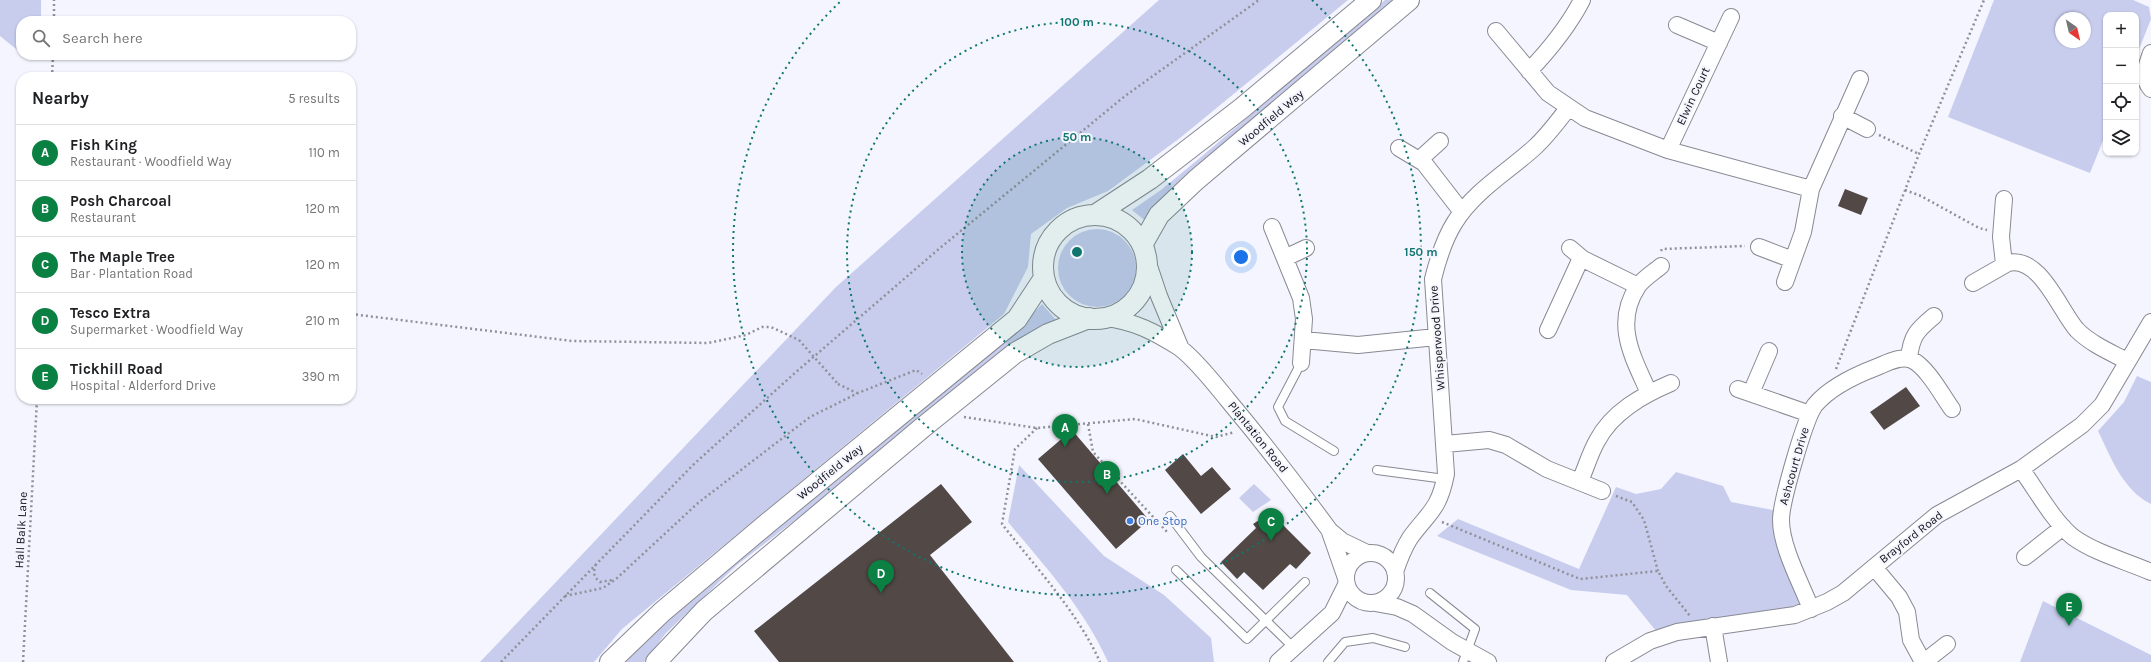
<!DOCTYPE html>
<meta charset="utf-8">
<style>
:root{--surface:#fff;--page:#f6f6f6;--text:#202124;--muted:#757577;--line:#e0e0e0;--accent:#0b8043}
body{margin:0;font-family:Karla,sans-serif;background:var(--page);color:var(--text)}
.controls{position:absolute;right:12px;top:12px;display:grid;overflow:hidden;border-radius:8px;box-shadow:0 1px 3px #0004}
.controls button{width:36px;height:36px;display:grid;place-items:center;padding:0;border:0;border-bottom:1px solid var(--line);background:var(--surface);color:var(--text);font:20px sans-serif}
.compass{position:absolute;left:2055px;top:12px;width:36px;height:36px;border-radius:50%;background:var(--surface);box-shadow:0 1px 3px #0004;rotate:146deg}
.you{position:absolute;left:1241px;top:257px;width:14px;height:14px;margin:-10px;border:3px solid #fff;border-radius:50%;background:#1a73e8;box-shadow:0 0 0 6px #1a73e833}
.badge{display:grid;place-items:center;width:26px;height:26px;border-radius:50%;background:var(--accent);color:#fff;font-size:13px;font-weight:700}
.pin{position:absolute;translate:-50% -33px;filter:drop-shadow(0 1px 2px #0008)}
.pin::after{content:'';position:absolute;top:21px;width:14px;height:12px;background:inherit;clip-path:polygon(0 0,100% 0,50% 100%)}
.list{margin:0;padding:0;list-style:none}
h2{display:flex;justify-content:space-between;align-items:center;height:52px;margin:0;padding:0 16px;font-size:17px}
h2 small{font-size:13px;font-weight:400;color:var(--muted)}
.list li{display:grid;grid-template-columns:26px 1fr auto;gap:12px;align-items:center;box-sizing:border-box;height:56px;padding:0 16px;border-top:1px solid var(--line)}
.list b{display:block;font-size:15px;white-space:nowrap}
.list p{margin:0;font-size:13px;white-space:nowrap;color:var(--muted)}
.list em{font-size:13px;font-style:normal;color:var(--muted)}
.icon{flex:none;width:22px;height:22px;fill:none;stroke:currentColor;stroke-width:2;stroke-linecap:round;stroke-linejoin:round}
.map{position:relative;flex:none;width:2151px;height:662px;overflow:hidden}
.search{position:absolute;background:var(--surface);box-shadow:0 1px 3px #0004;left:16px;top:16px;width:340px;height:44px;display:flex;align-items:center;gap:10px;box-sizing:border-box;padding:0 14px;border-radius:16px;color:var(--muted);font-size:15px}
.panel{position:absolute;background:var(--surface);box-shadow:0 1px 3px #0004;left:16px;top:72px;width:340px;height:332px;border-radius:16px}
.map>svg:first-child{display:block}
</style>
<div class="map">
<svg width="2151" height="662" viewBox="0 0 2151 662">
<rect width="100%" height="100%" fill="#f4f5fe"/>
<!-- green -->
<path fill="#c8cdee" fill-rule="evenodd" d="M0,0h41v21h-20v32l-21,-17z
M1159,0h189l-168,138 -72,53 -41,17 -36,26 -3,33 -24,47 -382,315 -28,33h-114l356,-375z
M1385,0h8l-157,134 -89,88 -15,-12 29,-20 40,-33z
M1994,0h139l16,7 2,12 -15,38v-42h-30v118l-16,40 -142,-56zM2061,18h24v24h-24z
M1058 268a39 39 0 1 1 78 0a39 39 0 1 1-78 0Z
M1042,304l15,17 -20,8 -20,12 -200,162 -80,62 -71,68 -22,29h-20l110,-102 279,-225z
M2137,376l14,6v122c-28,-14 -40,-46 -53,-73l26,-29z
M1019,465l85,91 60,39 47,43 3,24h-106c-25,-55 -62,-94 -100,-140z
M1676,472l47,14 8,16 47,9 28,94 -150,26 -29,-36 -56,-5 -134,-54 21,-17 121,50 37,-82 20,7 25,-5z
M1254,484l17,16 -18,12 -14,-14z
M2043,601l108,54v7h-131z"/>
<!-- building -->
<path fill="#524946" d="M1845,189l23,9 -7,17 -23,-9z
M1906,387l14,19 -36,24 -14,-18z
M1072,430l77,90 -33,29 -78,-90z
M1183,454l18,22 11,-9 19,22 -30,25 -36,-44z
M941,484l31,38 -42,33 84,107h-235l-25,-31z
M1273,511l11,15 27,27 -15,16 -6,-5 -27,26 -19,-18 -7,7 -16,-17 35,-34 -3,-4z"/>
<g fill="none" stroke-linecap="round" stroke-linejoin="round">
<!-- service casing -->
<g stroke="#888992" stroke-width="10">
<path id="service" d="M1301,363l-23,44 7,14 49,30
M1377,470l68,9
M1170,516l31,41 93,91
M1176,570l71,69 58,-57
M1430,593l45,36 -12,33
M1328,662l17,-20 28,-4 32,9"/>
</g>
<!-- minor casing -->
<g stroke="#888992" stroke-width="18">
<path id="minor" d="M1677,25l42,18
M1496,31l52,62 37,25 83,32 143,39
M2151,53c-4,12 -10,25 0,36
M1529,71c21,-22 39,-44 53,-71
M1842,116l25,13
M1399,148l25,15 38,49
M1668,150l63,-133
M1419,160l21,-19
M1272,227l29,71 3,21 -3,44
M1759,247l34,13
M1570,248l13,11 55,27
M1285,258l21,-10
M1148,263l11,33 22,53
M2004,264l-3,-27 3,-38
M1785,282l18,-50 8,-43 49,-110
M1973,283l35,-20c32,-8 52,48 69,67 14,14 33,22 50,31
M1105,318c29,3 50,14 75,30 16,12 34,35 47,51 36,43 70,87 103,132l12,10 25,12
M1548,330l33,-72
M1303,340l55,5 78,-8
M1909,359c2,-23 8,-29 25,-43
M1738,389l72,25
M1649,393c-16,-36 -36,-69 -11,-107 6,-8 16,-14 23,-20
M1751,393l18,-42
M1445,444l44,-4 17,5 41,24 55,22
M2021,469c15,20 32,52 52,68 22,16 53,24 78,35
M1580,481c6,-13 10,-28 17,-40 15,-29 46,-46 74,-58
M1330,532l16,46
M1346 578a25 25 0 1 1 50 0a25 25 0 1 1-50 0Z
M2025,557l38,-30
M1874,567l25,30 8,15 4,28 12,22
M1395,572c4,-12 8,-23 15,-34 19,-26 29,-28 36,-64l-13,-195c5,-20 11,-40 22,-57 19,-31 54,-51 80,-75 13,-12 23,-26 34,-40
M1375,603l22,4 16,7 39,28 36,20
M1811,609c-10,-26 -30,-62 -30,-89 0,-18 24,-102 34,-115 15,-18 41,-30 62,-38 10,-4 24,-12 35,-7 15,7 30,35 40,49
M1713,626l6,36
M1278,662l54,-49 14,-28
M1614,662l36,-21 27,-9 118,-17 32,-13 16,-9 94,-78 84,-46 61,-44 20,-20 49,-83
M1924,662l23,-18"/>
</g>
<!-- tertiary casing -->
<g stroke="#888992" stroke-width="22">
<path id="tertiary" d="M1095,215l55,-36 92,-71 129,-108
M1043 267a52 52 0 1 1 104 0a52 52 0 1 1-104 0Z
M1142,245l17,-30 37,-35 213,-180
M610,662l52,-50 107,-90 248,-203 27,-41
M656,662l48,-51 218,-183 93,-75 33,-19 41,-16"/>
</g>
<!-- path -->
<path stroke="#909197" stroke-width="2.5" stroke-dasharray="2 3" stroke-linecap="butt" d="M54,21v-21
M52,77l1,-22
M1879,135l40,19
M1905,190l16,6 58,32 8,2
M1661,251l1,-2 83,-3
M351,314l221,27 136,2 38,-8 16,-8h9l28,13
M1836,369l83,-215 65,-154
M838,384l19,9
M964,417l73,11 98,-9 81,18 19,-5
M1088,424l5,28 75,81
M1037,428l-22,21 -13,75c34,44 75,87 98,138
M1616,496l16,6 12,18 14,51
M1442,522l138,57 78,-8 8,15 24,30
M596,564c-3,9 -3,12 4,18l12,-2
M565,596l38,-8 13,-9 82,-76 112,-86 48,-24 58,-23 6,4
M23,662l14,-263
M501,662l193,-198 102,-92 144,-124 185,-152 134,-96"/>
<!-- service -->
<use href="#service" stroke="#fff" stroke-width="8"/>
<!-- minor -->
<use href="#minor" stroke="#fff" stroke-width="16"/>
<!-- tertiary -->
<use href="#tertiary" stroke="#fff" stroke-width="20"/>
<!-- path-bridge -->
<path stroke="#909197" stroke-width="2.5" stroke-dasharray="2 3" stroke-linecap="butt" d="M799,340l39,44"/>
</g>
<!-- distance rings -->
<circle cx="1077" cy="252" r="115" fill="#0f766e" fill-opacity=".12"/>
<g fill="none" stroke="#0f766e" stroke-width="2" stroke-dasharray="2 4">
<circle cx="1077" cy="252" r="115"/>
<circle cx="1077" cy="252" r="230"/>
<path d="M1312 0A344 344 0 1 1 842 0"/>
</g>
<!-- markers -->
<circle fill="#3f7fe0" stroke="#f4f5fe" stroke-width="1.5" cx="1130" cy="521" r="4"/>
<g text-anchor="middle" stroke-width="4" stroke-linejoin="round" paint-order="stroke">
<!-- street labels -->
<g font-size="12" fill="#101114" stroke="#f4f5fe">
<text transform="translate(1693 96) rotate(-65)" y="4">Elwin Court</text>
<text transform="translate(1271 118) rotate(-40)" y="4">Woodfield Way</text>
<text transform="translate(1437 338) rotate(-94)" y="4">Whisperwood Drive</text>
<text transform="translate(1258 437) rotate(51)" y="4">Plantation Road</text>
<text transform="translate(1794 466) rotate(-74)" y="4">Ashcourt Drive</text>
<text transform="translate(830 472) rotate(-39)" y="4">Woodfield Way</text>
<text transform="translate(21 530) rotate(-87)" y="4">Hall Balk Lane</text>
<text transform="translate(1911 537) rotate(-38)" y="4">Brayford Road</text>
</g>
<!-- shop labels -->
<g font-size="12" fill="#366cbe" stroke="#f4f5fe" text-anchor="start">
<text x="1138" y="525">One Stop</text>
</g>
</g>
<circle cx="1077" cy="252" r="6" fill="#0f766e" stroke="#f4f5fe" stroke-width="2"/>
<g font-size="12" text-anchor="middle" font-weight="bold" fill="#0f766e" stroke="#f4f5fe" stroke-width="4" stroke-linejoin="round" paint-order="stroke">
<text x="1077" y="26">100 m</text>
<text x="1077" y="141">50 m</text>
<text x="1421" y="256">150 m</text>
</g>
</svg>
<div class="controls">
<button>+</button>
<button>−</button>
<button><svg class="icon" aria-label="locate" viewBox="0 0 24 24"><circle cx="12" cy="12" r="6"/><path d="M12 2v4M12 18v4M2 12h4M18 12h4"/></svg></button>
<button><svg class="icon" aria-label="layers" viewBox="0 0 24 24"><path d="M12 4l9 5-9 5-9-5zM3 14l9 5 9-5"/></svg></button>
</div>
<svg class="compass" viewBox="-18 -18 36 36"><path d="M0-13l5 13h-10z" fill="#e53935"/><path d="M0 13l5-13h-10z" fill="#757577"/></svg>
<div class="you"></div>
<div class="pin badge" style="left:1065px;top:447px">A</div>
<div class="pin badge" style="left:1107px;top:494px">B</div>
<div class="pin badge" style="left:1271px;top:541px">C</div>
<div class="pin badge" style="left:881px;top:593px">D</div>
<div class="pin badge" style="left:2069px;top:626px">E</div>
<div class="search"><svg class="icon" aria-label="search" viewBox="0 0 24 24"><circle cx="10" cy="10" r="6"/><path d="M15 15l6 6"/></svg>Search here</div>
<section class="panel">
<h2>Nearby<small>5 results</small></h2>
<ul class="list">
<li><span class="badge">A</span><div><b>Fish King</b><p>Restaurant · Woodfield Way</p></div><em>110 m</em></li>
<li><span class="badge">B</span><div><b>Posh Charcoal</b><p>Restaurant</p></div><em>120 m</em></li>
<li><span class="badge">C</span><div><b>The Maple Tree</b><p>Bar · Plantation Road</p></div><em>120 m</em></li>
<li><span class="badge">D</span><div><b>Tesco Extra</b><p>Supermarket · Woodfield Way</p></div><em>210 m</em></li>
<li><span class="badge">E</span><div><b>Tickhill Road</b><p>Hospital · Alderford Drive</p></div><em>390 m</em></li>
</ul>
</section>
</div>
